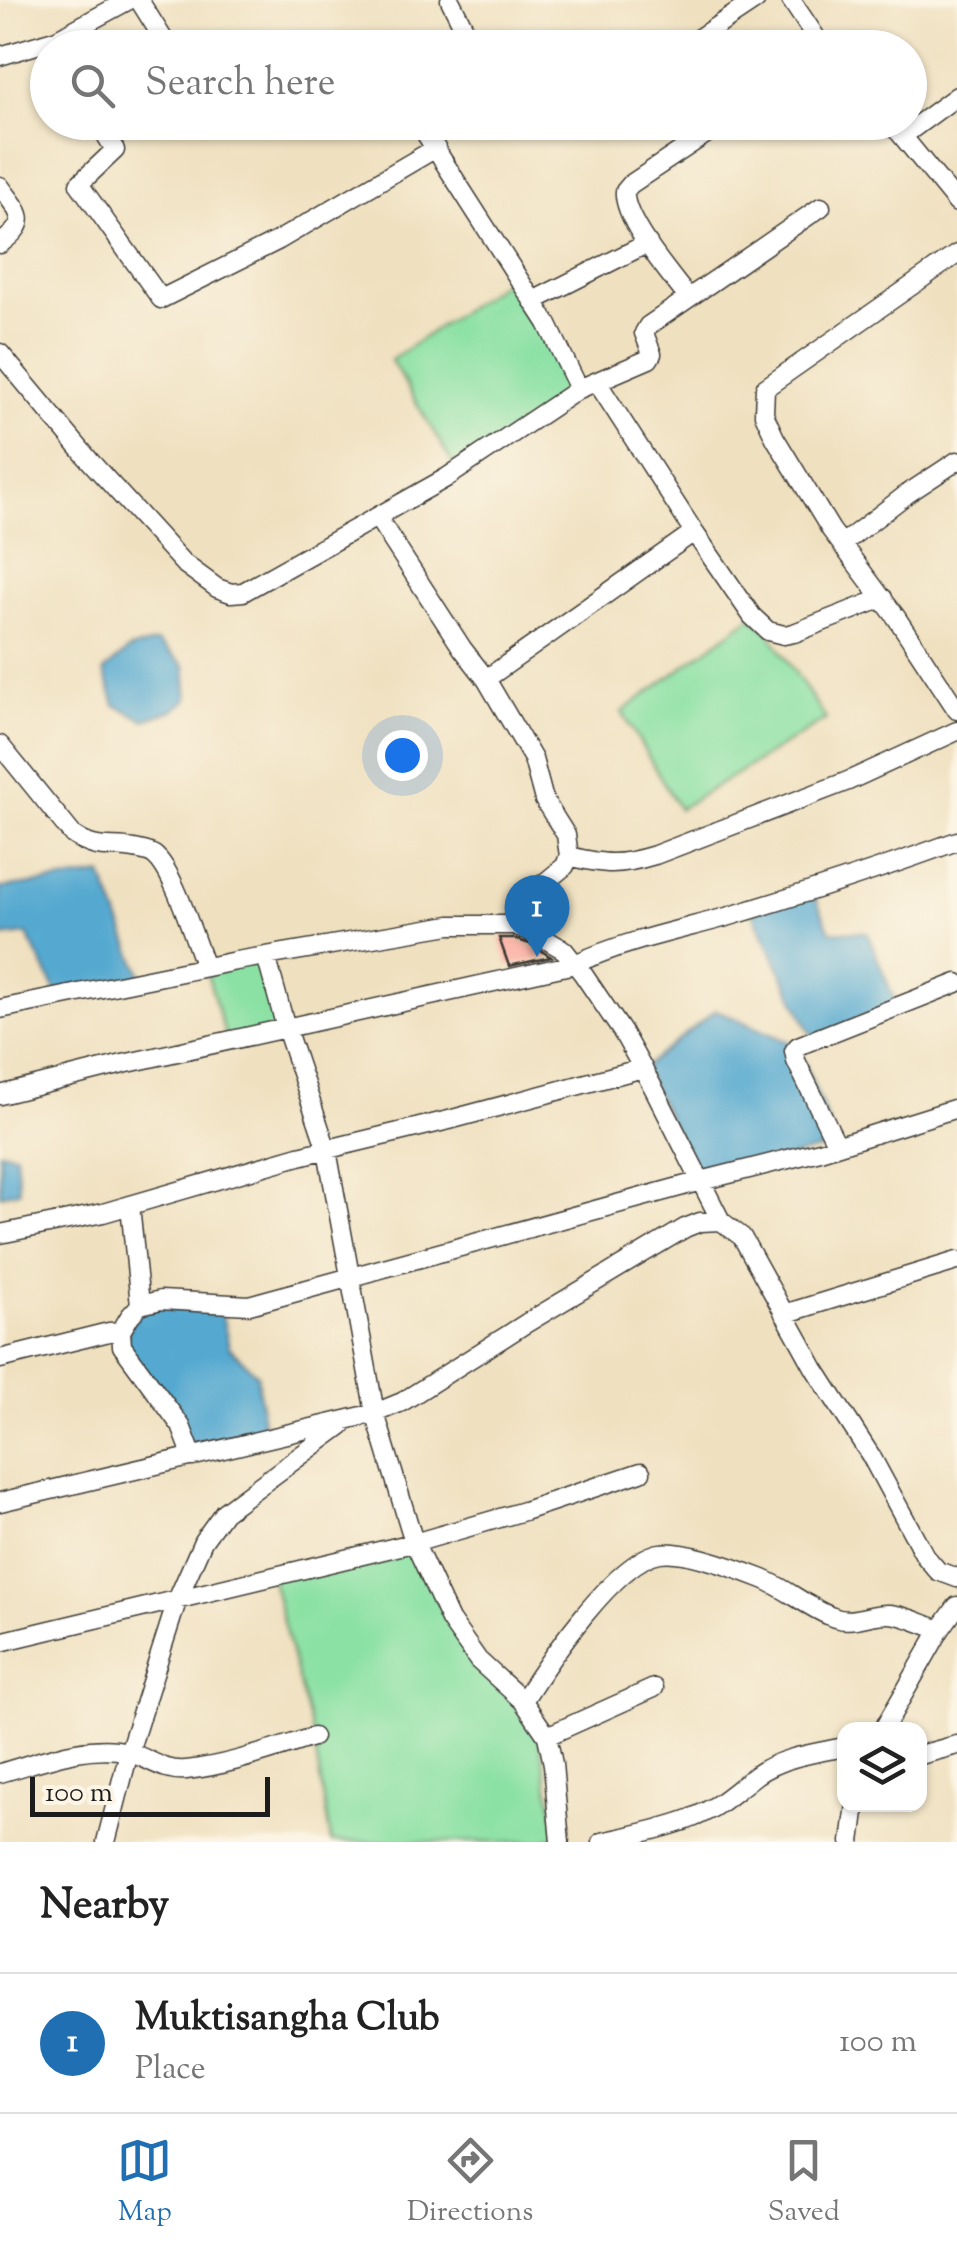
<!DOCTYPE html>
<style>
:root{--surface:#fff;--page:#f6f6f6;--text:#222;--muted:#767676;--line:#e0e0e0;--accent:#1f6fb2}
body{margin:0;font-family:"Sorts Mill Goudy",serif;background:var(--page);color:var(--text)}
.controls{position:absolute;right:30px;bottom:30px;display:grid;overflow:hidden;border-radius:20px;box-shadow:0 2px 8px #0004}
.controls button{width:90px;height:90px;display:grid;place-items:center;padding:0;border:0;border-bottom:2px solid var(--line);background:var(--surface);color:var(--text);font:50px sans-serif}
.scale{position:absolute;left:30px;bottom:25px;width:240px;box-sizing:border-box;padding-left:10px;border:5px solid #1c1c1c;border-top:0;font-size:28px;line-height:35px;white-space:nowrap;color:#1c1c1c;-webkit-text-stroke:8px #fcf5e5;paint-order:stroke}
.you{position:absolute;left:402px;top:755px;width:35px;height:35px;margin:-25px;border:8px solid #fff;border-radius:50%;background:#1a73e8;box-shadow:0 0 0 15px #1a73e833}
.badge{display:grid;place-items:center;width:65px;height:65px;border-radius:50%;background:var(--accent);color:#fff;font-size:32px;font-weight:700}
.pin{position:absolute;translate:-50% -82px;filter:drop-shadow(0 2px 5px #0008)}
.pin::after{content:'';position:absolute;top:52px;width:35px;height:30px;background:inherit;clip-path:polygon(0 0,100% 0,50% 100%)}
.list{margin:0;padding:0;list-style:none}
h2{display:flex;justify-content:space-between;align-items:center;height:130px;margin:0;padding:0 40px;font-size:42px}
h2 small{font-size:32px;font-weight:400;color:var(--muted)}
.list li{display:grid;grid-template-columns:65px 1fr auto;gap:30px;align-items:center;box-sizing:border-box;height:140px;padding:0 40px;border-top:2px solid var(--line)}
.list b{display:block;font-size:38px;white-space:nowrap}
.list p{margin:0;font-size:32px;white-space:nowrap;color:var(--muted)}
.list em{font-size:32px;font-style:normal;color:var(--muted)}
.icon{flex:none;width:55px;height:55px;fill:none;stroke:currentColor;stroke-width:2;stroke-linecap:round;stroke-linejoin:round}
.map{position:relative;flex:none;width:957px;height:1842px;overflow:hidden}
.search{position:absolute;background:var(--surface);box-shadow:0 2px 8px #0004;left:30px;right:30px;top:30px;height:110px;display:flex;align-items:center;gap:25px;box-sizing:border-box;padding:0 35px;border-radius:55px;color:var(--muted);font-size:38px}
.sheet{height:270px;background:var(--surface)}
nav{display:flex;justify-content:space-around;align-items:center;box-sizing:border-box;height:140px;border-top:2px solid var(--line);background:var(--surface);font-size:28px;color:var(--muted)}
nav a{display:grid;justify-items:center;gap:5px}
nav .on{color:var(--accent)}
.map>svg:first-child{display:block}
</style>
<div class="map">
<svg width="957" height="1842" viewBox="0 0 957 1842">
<rect width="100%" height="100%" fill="#fcf5e5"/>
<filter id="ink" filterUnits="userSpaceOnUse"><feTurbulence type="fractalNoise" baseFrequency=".01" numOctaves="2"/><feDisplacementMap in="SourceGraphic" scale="20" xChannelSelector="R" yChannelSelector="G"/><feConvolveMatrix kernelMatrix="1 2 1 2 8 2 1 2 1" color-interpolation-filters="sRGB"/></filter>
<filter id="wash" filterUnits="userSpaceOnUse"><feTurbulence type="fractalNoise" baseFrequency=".0048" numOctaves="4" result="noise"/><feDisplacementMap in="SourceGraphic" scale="40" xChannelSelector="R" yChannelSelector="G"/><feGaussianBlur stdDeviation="2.25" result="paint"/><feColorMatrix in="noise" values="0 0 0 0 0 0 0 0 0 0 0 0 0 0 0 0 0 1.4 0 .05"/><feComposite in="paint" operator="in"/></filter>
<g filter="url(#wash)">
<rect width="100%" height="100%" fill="#efe0bf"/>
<!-- green -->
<path fill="#8be1a4" stroke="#547e60" stroke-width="2.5" d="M515,274l64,115 -122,82 -66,-111z
M752,616l16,15 58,88 -147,90 -57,-97z
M266,956l20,72 -59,13 -22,-74z
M414,1542l36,78 85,97 23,119 -17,6h-210l-18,-105 -42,-161z"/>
<!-- water -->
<path fill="#54a9d0" stroke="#386276" stroke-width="2.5" d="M157,642l28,24 3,33 -14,11 -29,10 -30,-15 -11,-34 26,-22z
M102,875l41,105 -84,17 -32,-63 -27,3v-49z
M812,890l18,41 37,1 30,74 -84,32 -62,-129z
M716,1010l82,36 39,99 -136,36 -58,-113z
M0,1151l16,3 3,37 -19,4z
M219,1302l10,45 28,27 8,66 -72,17 -71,-111 18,-41z"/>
<g id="blocks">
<!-- building -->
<path fill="#fbaa9f" d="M499,938h13l18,6 21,13 -42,9z"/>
</g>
</g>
<g filter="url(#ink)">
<use href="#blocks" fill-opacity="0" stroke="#3c3934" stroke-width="2.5"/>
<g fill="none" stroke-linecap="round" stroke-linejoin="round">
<!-- minor casing -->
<g stroke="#3c3934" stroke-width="21">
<path id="minor" d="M139,0l30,48
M450,0l24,48
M791,0l32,48
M684,48l72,-48
M0,56l57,-17 72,-39
M98,122l17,28 -36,34 82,115 118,-59 157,-92
M422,122v6l125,195 32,66
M886,122l13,10h9l49,-36
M899,132l58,71
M0,186c20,28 32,34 0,58
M957,254l-192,134 -1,26 11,24 56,92 65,87 61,93
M688,298c-17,-23 -66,-79 -63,-107l6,-7 93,-62
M533,301l115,-58
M0,353l90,108 93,102 34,25 14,5 12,-1 203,-114 133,-89 70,-30 3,-5 -8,-21 4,-7 173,-119
M597,382l97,150 58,84 16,15 16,4 10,-2 89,-35
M377,517l85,131 24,31 47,80 11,41 22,35 3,21 -4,10 -34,28 -23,31
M842,544l65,-50 50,-33
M486,679l208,-147
M0,745l73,90c27,19 38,8 66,15 5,1 11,2 15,5 20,15 41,87 51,112
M569,856c36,9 50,10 86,-1l193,-74 109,-50
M266,956l20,72 41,122 48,263 39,129 36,78 28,40 45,41 24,35 6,28 7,78
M0,1009l236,-48 214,-36h64l21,8 29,17 19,24 40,59 31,56 67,132
M0,1095l123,-31 452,-100c49,-23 102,-33 155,-48 76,-23 152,-47 227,-75
M837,1145l-41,-84 -2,-10 4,-5 159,-63
M130,1205l10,100
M0,1234l103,-21 196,-57 150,-36 194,-52
M784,1314l173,-53
M0,1359l109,-27 12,-1
M193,1457l-12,-31 -59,-80 -1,-15 9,-15 10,-11 21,-5 88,5 452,-124 119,-30 137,-43
M0,1502l375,-89 27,-11 123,-78 160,-96 15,-6 21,-1 21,16 73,132 56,87 54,100 13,15 19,7
M0,1642l421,-101 103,-30 117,-39
M523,1701c23,-37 93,-141 137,-148 24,-4 80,17 103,26 24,10 43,27 67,37 21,10 38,-3 59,-2 17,1 35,11 51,16
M883,1730l57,-100 17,-24
M547,1736l107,-48
M920,1755l37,-10
M0,1773c40,-11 87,-31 128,-21 21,6 35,20 58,18 41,-4 88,-21 127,-33
M106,1842l23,-90 49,-154 25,-57 21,-29 118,-87
M602,1842c30,-7 62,-13 90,-24 26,-10 43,-27 64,-43 25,-18 60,-22 88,-28
M851,1842l5,-38"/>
</g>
<!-- minor -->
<use href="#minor" stroke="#fff" stroke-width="18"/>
</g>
</g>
</svg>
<div class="controls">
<button><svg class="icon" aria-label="layers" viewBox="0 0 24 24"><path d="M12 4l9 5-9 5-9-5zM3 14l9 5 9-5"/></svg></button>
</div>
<div class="scale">100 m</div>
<div class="you"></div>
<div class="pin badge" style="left:537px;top:957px">1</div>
<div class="search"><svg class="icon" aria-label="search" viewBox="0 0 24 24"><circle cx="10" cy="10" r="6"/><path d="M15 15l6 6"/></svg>Search here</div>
</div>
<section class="sheet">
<h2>Nearby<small></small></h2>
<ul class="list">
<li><span class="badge">1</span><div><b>Muktisangha Club</b><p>Place</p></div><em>100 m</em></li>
</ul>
</section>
<nav>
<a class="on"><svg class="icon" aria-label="map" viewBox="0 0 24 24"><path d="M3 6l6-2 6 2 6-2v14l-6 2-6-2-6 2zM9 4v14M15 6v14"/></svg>Map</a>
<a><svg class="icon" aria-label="directions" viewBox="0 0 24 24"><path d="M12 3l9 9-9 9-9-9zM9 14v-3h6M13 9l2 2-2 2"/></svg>Directions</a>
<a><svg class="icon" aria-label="saved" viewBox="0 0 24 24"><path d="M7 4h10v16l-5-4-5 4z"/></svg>Saved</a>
</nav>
